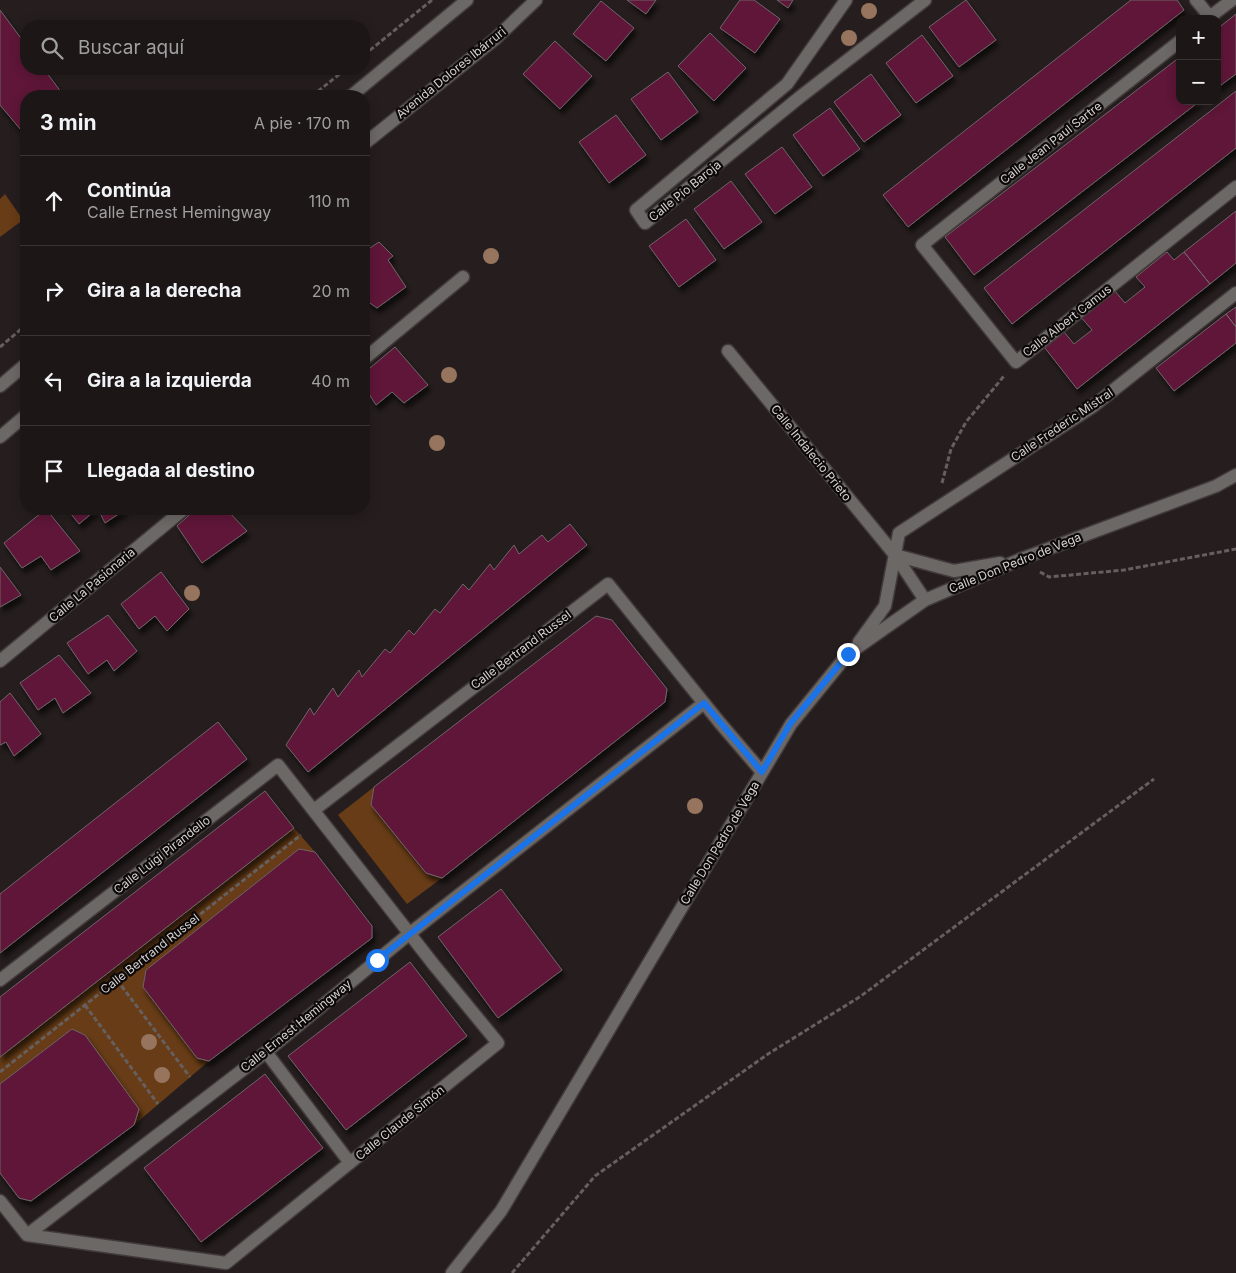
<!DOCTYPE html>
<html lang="es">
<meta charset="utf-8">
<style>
:root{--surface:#1c1616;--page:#292323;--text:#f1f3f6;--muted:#a09fa1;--line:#3a3535}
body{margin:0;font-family:Inter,sans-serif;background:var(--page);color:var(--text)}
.controls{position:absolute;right:15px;top:15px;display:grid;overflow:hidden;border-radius:10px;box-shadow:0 2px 12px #0003}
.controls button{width:45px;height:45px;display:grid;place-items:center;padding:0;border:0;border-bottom:1px solid var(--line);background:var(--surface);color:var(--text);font:25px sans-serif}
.stop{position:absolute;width:15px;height:15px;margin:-11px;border:4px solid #1a73e8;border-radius:50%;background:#fff}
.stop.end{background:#1a73e8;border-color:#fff;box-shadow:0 1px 5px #0008}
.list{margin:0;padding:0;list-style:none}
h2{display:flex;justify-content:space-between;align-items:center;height:65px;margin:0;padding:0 20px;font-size:21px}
h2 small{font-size:16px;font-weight:400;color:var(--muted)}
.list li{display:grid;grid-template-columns:32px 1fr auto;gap:15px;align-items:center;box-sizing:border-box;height:90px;padding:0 20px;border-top:1px solid var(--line)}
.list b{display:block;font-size:19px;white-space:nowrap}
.list p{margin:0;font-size:16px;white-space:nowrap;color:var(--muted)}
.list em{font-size:16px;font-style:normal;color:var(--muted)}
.icon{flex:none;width:28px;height:28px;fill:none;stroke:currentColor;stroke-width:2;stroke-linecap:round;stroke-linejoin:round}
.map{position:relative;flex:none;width:1236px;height:1273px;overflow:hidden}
.search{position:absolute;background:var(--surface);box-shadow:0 2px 12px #0003;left:20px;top:20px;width:350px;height:55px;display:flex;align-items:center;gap:12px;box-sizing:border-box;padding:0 18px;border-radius:20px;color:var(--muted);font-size:19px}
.panel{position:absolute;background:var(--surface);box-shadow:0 2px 12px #0003;left:20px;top:90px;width:350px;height:425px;border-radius:20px}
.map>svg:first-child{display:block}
</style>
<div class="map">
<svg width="1236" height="1273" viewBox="0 0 1236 1273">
<defs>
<filter id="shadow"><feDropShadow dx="3" dy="5.5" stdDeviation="2.5" flood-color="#0009"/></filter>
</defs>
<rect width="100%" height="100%" fill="#261e1e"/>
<!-- green -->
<path fill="#673c16" d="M5,194l18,26 -23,17v-38z
M374,787l-3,18 55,68 16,5 -35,26 -69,-89z
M294,828l21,24 -16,-3 -153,121 -3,17 54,71 12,3 -75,64 -49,-90 -13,-6 -72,55v-27z"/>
<!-- building -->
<path fill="#5e1339" stroke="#6f6669" filter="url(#shadow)" d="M627,0h29l-10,14z
M740,0h14l26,19 -25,34 -35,-25z
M777,0h16l-5,8z
M966,0l30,40 -37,27 -30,-40z
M1131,0h46l7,10 -276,217 -25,-32z
M601,1l33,27 -28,33 -33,-27z
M0,10l26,35v24h18l20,27h-38v40l-26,-31z
M1236,14v60l-19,14v-59z
M710,33l36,35 -32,33 -36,-35z
M922,35l31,41 -37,27 -30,-40z
M555,41l37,35 -32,33 -37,-35z
M1180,57v44h20l-226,174 -29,-38z
M668,72l30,40 -37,28 -30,-41z
M871,74l30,41 -37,27 -30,-40z
M1236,91v57l-224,176 -28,-36z
M830,108l30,41 -37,27 -30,-41z
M616,115l30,40 -37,28 -30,-41z
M782,147l30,40 -37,27 -30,-40z
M731,181l31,41 -38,27 -30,-40z
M1236,211v52l-26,21 -26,-32z
M686,219l30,41 -37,27 -30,-41z
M379,242l14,14 -5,4 18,27 -29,21 -13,-9v-47z
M1167,252l7,8 10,-8 26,32 -133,105 -32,-41 19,-16 10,12 18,-14 -11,-13 33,-27 11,13 20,-16 -9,-10z
M1236,307v20l-10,-13z
M1226,314l10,13v16l-62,48 -18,-23z
M395,347l33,38 -24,18 -12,-11 -16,13 -12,-19v-13z
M46,509l34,42 -29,19 -10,-14 -19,12 -18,-25z
M67,509h30l-18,15z
M98,509h28l-21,14z
M196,509h30l21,22 -45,32 -25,-37z
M570,524l17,21 -279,227 -22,-27 24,-37 4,7 19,-27 5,9 21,-27 3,7 23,-28 5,4 19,-23 5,5 21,-26 5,4 23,-29 6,6 21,-26 4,6 20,-25 5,9 23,-19 6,7z
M0,567l21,28 -21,12z
M161,572l28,37 -22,22 -12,-15 -16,13 -18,-25z
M108,615l29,36 -23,20 -7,-11 -19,14 -21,-31z
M596,616l16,4 55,69 -2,13 -223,176 -16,-5 -55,-68 3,-18z
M59,655l32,38 -28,20 -8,-15 -17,12 -18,-27z
M10,693l31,41 -27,22 -8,-14 -6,3v-43z
M218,722l29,37 -247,194v-59z
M265,791l29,37 -294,229v-60z
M299,849l16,3 57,74v12l-163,123 -12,-3 -54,-71 3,-17z
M501,889l61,81 -64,48 -60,-81z
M410,962l57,74 -121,94 -58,-74z
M72,1029l13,6 54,74 -5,16 -103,76 -12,-3 -19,-25v-89z
M265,1074l58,74 -122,94 -57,-74z"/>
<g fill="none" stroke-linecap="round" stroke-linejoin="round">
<!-- minor casing -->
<g stroke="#423b3b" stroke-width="15">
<path id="minor" d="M846,0l-59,84 -151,126 9,13 155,-126 125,-97
M1196,0l14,17
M1207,19l25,-19
M1180,41l-258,204 94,117 220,-175
M351,96l116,-96
M364,144l131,-105 41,-39
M728,351l167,204 30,45
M364,359l99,-82
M0,386l26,-22
M0,437l26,-22
M895,555l59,16 46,-8
M859,642l26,-36 14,-73 193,-126 144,-114
M0,661l184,-152
M314,810l294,-226 112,139 42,49
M0,980l278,-215 156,200 64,78 -272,220 -199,-28
M266,1052l84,111
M0,1201l27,34
M27,1235l239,-183 143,-118 295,-231
M452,1273l49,-62 290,-487 57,-70 77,-54 96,-41 195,-73 20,-11"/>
</g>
<!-- path -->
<path stroke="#665f5f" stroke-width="3" stroke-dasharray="5 2.5" stroke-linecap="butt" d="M364,55l68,-55
M312,96l34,-27
M0,347l26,-22
M942,483l9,-34 15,-27 38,-46
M1040,572l9,5 75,-7 112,-21
M117,980l73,97
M85,1005l73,99
M0,1072l301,-237
M512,1273l83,-97 173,-122 93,-58 293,-217"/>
<!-- minor -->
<use href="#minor" stroke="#6c6866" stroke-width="12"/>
</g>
<!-- trees -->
<g fill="#97745d">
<circle cx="869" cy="11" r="8"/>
<circle cx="849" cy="38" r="8"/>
<circle cx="491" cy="256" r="8"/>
<circle cx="449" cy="375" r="8"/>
<circle cx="437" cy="443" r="8"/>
<circle cx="192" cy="593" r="8"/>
<circle cx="695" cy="806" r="8"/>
<circle cx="149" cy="1042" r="8"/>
<circle cx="162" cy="1075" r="8"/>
</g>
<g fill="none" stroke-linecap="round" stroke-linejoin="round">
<!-- route -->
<path stroke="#1a73e8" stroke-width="6" d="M377,960l327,-257 58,69 28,-48 58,-70"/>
</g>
<g text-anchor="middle" stroke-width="4.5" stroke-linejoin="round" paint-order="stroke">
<!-- street labels -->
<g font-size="12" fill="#d7d2d2" stroke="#0d0909">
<text transform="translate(451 73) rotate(-39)" y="4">Avenida Dolores Ibárruri</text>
<text transform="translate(1051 143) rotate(-38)" y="4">Calle Jean Paul Sartre</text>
<text transform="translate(685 191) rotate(-39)" y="4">Calle Pío Baroja</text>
<text transform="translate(1067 321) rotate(-38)" y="4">Calle Albert Camus</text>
<text transform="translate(1062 425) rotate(-34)" y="4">Calle Frederic Mistral</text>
<text transform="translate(811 453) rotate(51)" y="4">Calle Indalecio Prieto</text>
<text transform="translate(1015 563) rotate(-22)" y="4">Calle Don Pedro de Vega</text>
<text transform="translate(92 585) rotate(-40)" y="4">Calle La Pasionaria</text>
<text transform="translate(521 650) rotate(-37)" y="4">Calle Bertrand Russel</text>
<text transform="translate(720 843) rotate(-59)" y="4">Calle Don Pedro de Vega</text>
<text transform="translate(162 855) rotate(-38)" y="4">Calle Luigi Pirandello</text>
<text transform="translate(150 954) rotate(-38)" y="4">Calle Bertrand Russel</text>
<text transform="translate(296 1026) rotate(-39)" y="4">Calle Ernest Hemingway</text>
<text transform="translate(400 1123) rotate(-39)" y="4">Calle Claude Simón</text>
</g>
</g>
</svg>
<div class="controls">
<button>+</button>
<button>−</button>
</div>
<div class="stop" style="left:377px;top:960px"></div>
<div class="stop end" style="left:848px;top:654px"></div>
<div class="search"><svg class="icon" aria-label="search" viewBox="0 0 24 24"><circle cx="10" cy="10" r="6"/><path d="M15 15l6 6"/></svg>Buscar aquí</div>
<section class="panel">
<h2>3 min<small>A pie · 170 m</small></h2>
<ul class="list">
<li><svg class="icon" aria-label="ahead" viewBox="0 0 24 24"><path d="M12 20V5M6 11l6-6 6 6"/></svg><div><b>Continúa</b><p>Calle Ernest Hemingway</p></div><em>110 m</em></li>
<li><svg class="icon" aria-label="right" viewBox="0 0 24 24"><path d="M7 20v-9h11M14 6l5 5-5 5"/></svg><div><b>Gira a la derecha</b></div><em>20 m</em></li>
<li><svg class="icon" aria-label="left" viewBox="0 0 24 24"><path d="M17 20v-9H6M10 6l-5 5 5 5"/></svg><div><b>Gira a la izquierda</b></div><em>40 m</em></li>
<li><svg class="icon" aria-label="arrive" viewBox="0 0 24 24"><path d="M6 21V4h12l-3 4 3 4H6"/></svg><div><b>Llegada al destino</b></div></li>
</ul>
</section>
</div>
